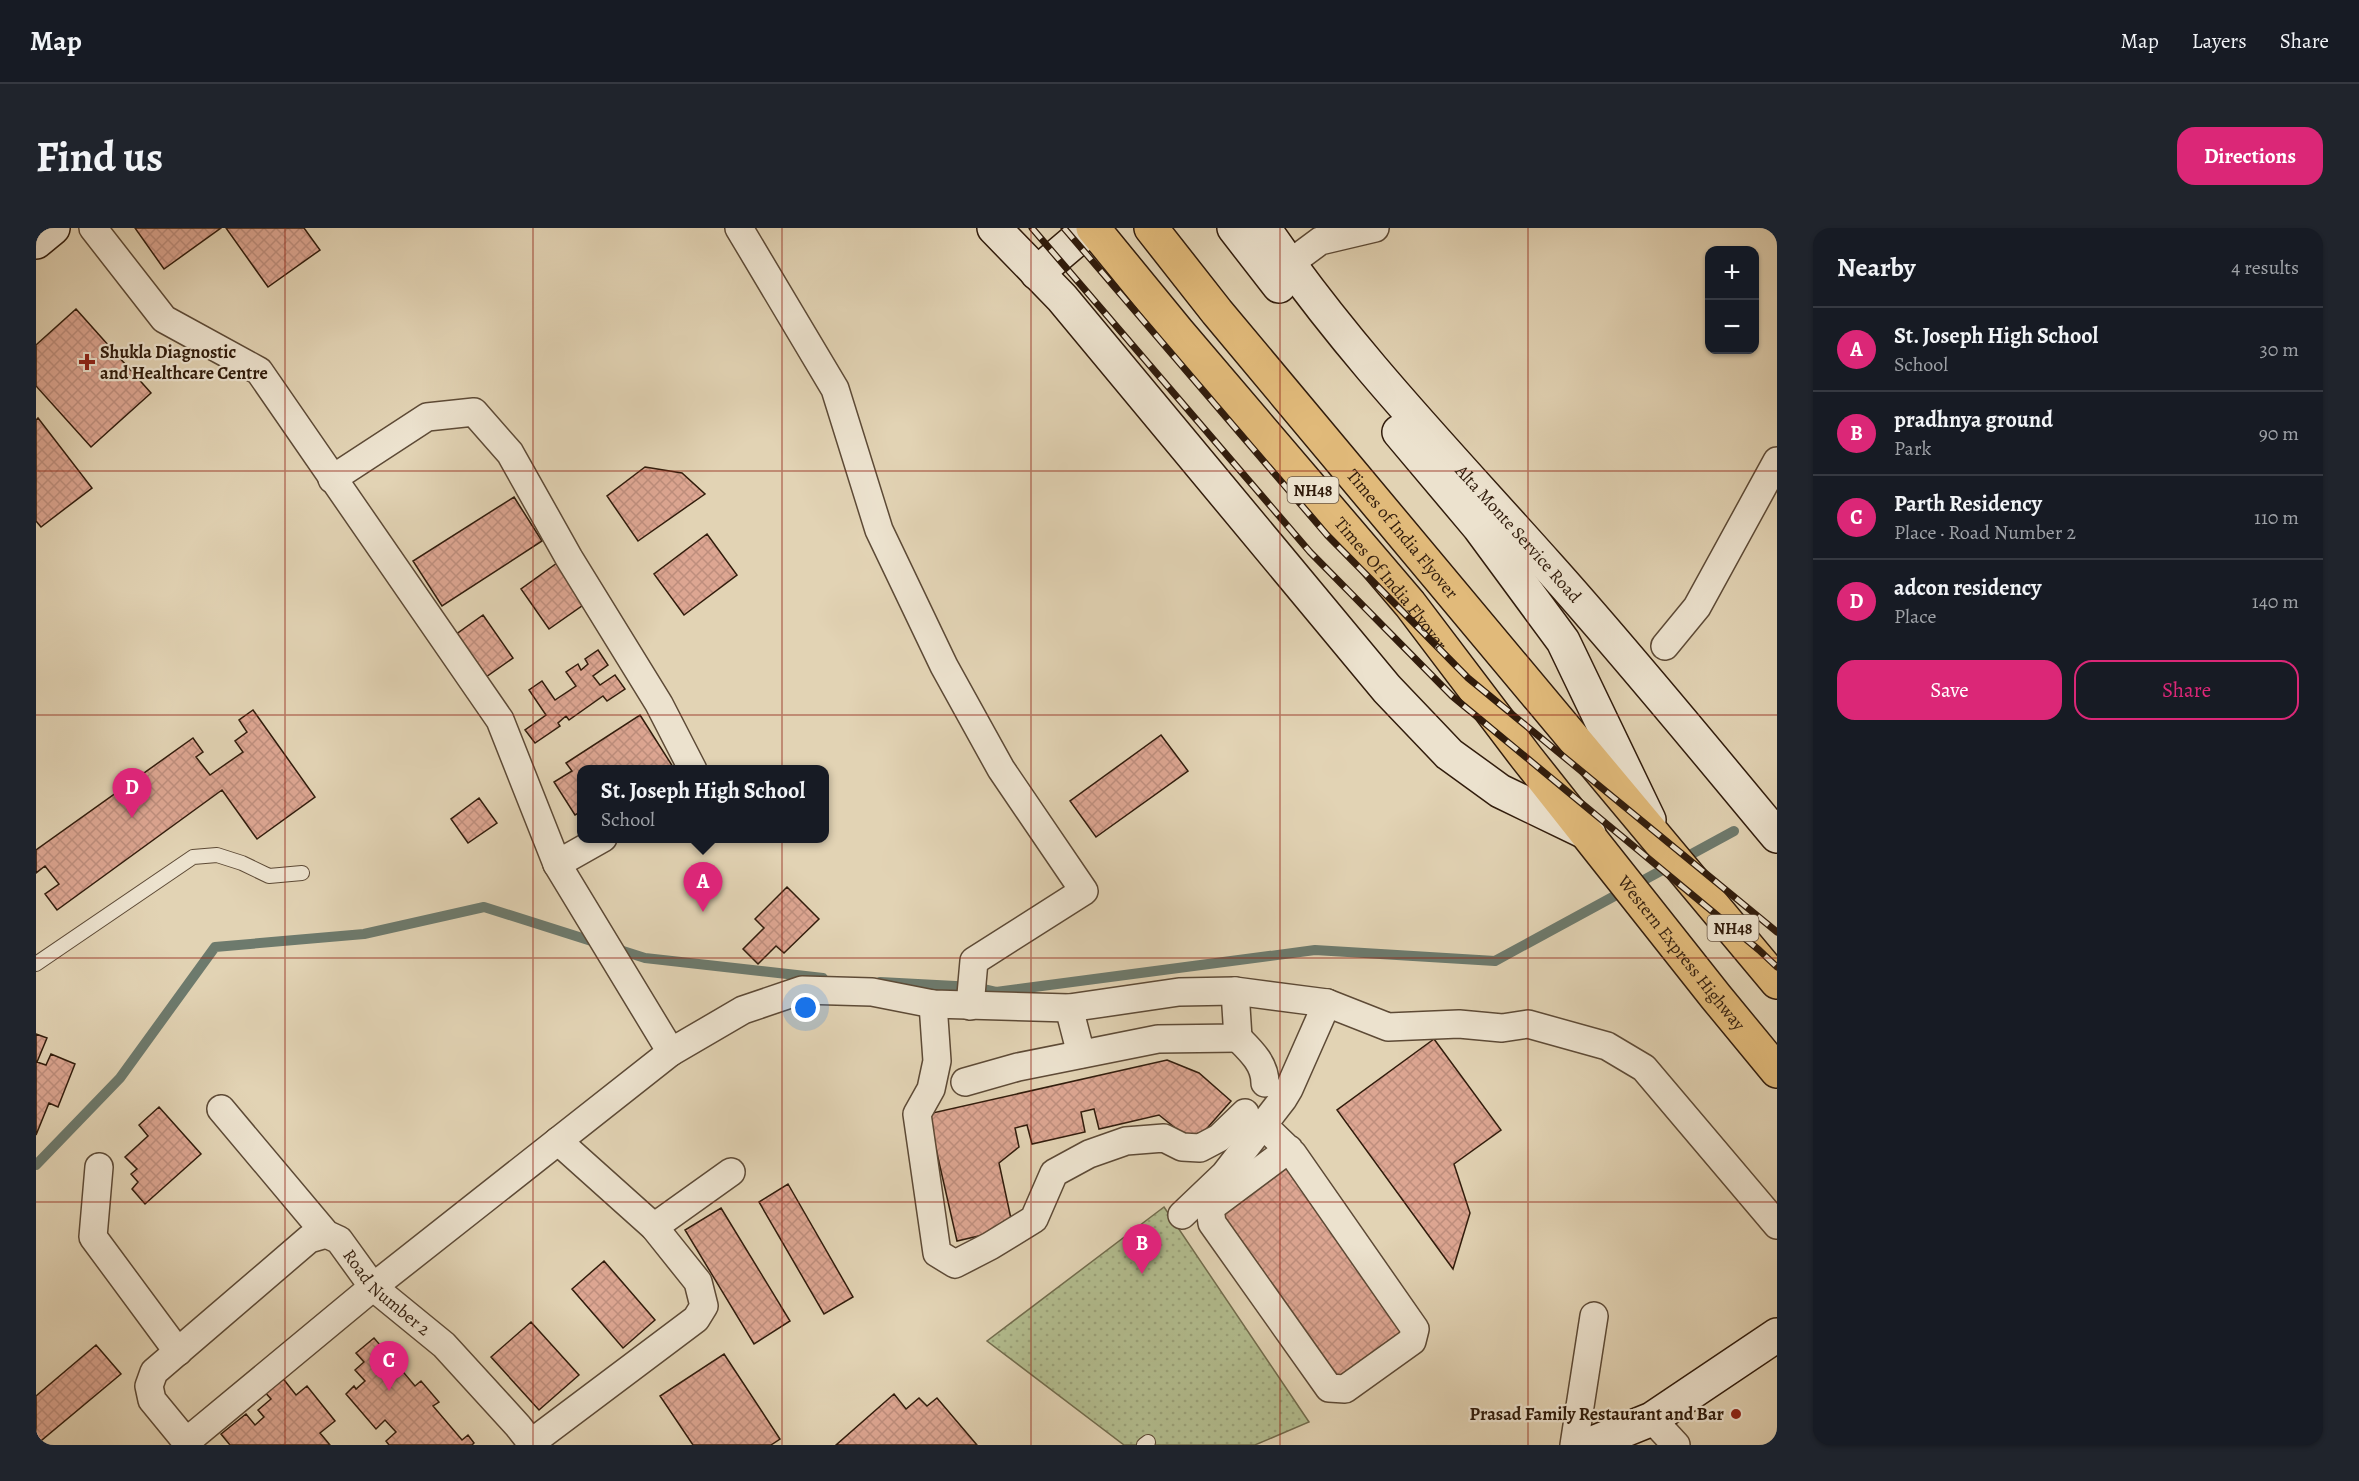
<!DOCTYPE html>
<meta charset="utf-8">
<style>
:root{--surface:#171b24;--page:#20242c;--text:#f1f3f6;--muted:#9ea1a6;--line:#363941;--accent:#db2777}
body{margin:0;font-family:Alegreya,serif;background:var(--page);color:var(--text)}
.controls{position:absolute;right:18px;top:18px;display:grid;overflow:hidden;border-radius:12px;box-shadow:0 2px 4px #0004}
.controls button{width:54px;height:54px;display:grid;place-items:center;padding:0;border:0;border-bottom:2px solid var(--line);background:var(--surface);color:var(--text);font:30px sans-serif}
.you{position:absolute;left:770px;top:780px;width:21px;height:21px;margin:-15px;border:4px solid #fff;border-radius:50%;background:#1a73e8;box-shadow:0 0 0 9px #1a73e833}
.badge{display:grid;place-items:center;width:39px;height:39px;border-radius:50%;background:var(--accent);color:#fff;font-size:20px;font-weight:700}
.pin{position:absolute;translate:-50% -50px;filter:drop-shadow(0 2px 3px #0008)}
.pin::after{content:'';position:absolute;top:32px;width:21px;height:18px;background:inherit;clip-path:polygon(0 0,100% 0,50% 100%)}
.popup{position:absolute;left:541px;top:537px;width:252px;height:78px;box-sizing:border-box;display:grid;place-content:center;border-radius:12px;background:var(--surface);filter:drop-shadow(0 2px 4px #0005);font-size:20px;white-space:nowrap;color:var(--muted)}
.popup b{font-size:22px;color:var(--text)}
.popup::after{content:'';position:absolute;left:50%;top:100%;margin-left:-12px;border:12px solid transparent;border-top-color:var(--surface)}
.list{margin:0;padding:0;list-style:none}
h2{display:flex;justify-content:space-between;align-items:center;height:78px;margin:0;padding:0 24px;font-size:26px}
h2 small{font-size:20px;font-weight:400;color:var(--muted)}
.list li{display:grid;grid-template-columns:39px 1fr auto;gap:18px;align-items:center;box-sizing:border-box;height:84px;padding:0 24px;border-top:2px solid var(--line)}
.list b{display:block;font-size:22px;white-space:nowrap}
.list p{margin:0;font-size:20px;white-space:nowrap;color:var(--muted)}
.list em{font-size:20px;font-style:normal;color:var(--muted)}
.actions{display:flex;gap:12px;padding:18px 24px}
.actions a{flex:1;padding:14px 0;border:2px solid var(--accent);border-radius:18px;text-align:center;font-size:21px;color:var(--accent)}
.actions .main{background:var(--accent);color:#fff}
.map{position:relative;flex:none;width:1741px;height:1217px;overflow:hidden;border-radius:18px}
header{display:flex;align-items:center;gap:36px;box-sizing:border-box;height:84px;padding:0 30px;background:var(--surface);border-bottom:2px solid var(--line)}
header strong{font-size:28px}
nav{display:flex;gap:33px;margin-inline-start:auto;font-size:21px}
.intro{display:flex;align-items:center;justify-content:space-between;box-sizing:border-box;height:144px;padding:0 36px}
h1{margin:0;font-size:42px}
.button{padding:15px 27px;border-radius:18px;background:var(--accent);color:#fff;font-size:21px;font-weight:700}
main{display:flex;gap:36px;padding:0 36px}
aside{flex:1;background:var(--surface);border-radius:18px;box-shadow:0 2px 4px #0004}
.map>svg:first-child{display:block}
</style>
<header>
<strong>Map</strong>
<nav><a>Map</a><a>Layers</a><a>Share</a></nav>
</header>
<div class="intro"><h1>Find us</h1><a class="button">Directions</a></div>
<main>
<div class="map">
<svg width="1741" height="1217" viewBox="0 0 1741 1217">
<defs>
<pattern id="park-dots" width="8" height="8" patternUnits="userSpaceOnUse" patternTransform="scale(1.5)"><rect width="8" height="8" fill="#b2bc8e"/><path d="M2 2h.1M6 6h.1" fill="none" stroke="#9aa179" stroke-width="1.8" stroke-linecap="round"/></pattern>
<pattern id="building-cross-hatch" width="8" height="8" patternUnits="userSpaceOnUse" patternTransform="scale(1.5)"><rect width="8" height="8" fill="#dda692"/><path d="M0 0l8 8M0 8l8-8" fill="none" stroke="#be8e7d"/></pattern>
</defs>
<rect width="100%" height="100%" fill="#e2d3b4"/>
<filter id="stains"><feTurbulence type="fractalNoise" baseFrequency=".00333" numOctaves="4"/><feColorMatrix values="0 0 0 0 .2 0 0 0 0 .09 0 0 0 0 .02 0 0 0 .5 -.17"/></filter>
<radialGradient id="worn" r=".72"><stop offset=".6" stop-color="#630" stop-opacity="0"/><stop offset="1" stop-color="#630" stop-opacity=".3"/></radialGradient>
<!-- park -->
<path fill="url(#park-dots)" stroke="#726c4d" stroke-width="1.5" d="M1128,979l145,215 -54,23h-131l-137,-104z"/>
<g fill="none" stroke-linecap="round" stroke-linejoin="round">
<!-- stream -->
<path stroke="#6d7a6d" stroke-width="10" d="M844,754l94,5 22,5 319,-42 180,11 239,-130
M0,937l84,-87 95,-131 149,-13 120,-27 161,51 178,20"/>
</g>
<!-- building -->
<path fill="url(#building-cross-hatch)" stroke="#311c0c" stroke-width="1.5" d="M99,0h86l-57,41z
M190,0h78l16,22 -52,37z
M40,81l75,84 -60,54 -55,-61v-41z
M2,190l54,70 -51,39 -5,-6v-101z
M609,239l37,6 23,21 -67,47 -31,-45z
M478,269l28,44 -100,65 -29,-45z
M671,306l30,41 -53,40 -30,-41z
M521,335l29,40 -37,26 -28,-40z
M447,387l30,43 -27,19 -31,-42z
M562,422l10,15 -15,11 7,9 15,-10 10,14 -18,12 -4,-5 -34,24 -3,-4 -8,7 2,3 -25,17 -10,-13 21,-15 -17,-25 13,-9 13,19 21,-14 -10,-14 12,-8 3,6 7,-6 -3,-5z
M217,482l62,87 -58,42 -35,-49 -165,120 -12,-16 14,-10 -14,-18 -9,7v-23l157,-112 10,14 -7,5 14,18 33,-23 -8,-11 12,-9 -8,-12z
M604,487l33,52 -4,3h-87v41l-7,4 -21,-33 18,-11 -6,-8z
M1125,507l27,36 -92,66 -26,-36z
M443,570l18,25 -29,20 -17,-24z
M751,659l32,32 -35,34 -8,-7 -18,18 -15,-15 21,-21 -9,-9z
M0,806l11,4 -10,24 9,3 5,-11 24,10 -17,43 -9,-4 -13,32z
M1398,811l67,91 -47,34 16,49 -17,56 -116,-159z
M1131,832l32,13 32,28 -37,42 -35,-28 -60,14 -5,-20 -13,3 4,20 -53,12 -5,-19 -12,3 4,19 -20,16 14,65 -56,13 -29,-127z
M123,879l42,47 -56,50 -13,-15 6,-7 -7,-8 6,-5 -12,-12 23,-21 -9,-11z
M1255,936l118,167 -72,50 -118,-169z
M752,956l65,113 -29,17 -65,-112z
M685,980l69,113 -36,23 -69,-114z
M568,1033l51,59 -32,28 -51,-59z
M495,1094l48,53 -40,35 -48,-53z
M338,1110l6,7 -3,2 9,11 -5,4 10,12 8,-7 16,19 6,-5 18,21 -6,4 29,34 6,-5 6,8 -2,2h-83l-3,-4 10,-9 -11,-12 -9,9 -30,-35 8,-8 2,3 9,-8 -10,-11 9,-8 -8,-9z
M60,1117l25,29 -85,71v-49z
M688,1126l56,85 -9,6h-78l-33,-49z
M245,1148l15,19 11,-9 28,35 -15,12 10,12h-100l-9,-11 25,-20 9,11 9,-8 -6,-7 13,-11 -8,-9z
M858,1166l12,15 13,-11 8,8 10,-8 40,47h-141z"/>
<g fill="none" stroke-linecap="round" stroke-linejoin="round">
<!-- lane casing -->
<g stroke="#5d4a36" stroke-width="16">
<path id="lane" d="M0,736l157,-107 24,-2 25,8 27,13 33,-3
M1108,1217l4,-3"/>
</g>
<!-- street casing -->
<g stroke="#5d4a36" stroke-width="30">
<g id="street">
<path d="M57,0l71,91 95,52 241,349 57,144 114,188 72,-42 59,-20 70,2 61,12 136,4 110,-16 56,-1 92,12 61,24 71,-3 43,4 26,-4 79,22 37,22 133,157"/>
<path d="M703,0l96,161 44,141 65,136 57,103 83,122 -110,70 -4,45"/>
<path d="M1253,36l31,-23 55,-13"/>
<path d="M296,251l95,-62 47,-5 36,41 59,105 90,146 34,66"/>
<path d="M1629,418l32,-39 80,-146"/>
<path d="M521,636l46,-26"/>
<path d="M897,776l4,57 -6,28 -14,25 20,139 18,11 35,-18 44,-27 20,-46 35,-19 37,-13 38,-3 18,9 18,1 19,-10 26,-25"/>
<path d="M1033,780l12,46"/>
<path d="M1202,810c13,13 27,26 27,45"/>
<path d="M929,854l53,-15 140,-28 80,-1 -3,-47"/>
<path id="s1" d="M185,881l105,125 13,6 34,47 71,58 74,81 15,19"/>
<path d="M1227,897l30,29 122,175 -3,12 -67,48 -16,-1 -117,-165 -2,-15 79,-59"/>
<path d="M63,939l-6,70 85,115"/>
<path d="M1146,987l43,-41 58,-75 6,-10 38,-86"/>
<path d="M618,999l77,-55"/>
<path d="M1616,1191l24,26"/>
<path d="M150,1214l187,-155 298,-235"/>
<path d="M495,1215l165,-124 8,-13 -6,-24 -44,-55 -96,-86"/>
<path d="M153,1217l-37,-45 -3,-14 5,-14 155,-133 17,-5"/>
<path d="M1538,1217l20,-129"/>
</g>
</g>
<!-- secondary casing -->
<g stroke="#311c0c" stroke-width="36">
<g id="secondary">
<path d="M958,0l68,70 325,391 62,65 51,37 89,43"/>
<path d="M1198,0l45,58"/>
<path id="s2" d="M1228,0c83,122 186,228 284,338 79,88 153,179 229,270"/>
<path d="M0,14l17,-14"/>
<path d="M1001,45l53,-45"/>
<path d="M1363,204l80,95 84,114 86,179"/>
<path d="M1552,1217l64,-26 125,-84"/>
</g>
</g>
<!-- highway casing -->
<g stroke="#311c0c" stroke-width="36">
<g id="highway">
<path id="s3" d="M1057,0l85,104 232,272 116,153 190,240 61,74"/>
<path id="s4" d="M1115,0l66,84 560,670"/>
</g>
</g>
<!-- lane -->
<use href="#lane" stroke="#ece2ce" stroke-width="14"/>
<!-- street -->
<use href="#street" stroke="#ece2ce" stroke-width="27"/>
<!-- secondary -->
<use href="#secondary" stroke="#ece2ce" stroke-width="33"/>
<!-- highway -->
<use href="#highway" stroke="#e1ba7a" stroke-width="33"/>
<!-- rail casing -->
<g stroke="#311c0c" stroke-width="7">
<path id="rail" d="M996,0l278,324 142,144 307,254 18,17
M1028,0l263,307 141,143 309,254"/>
</g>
<!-- rail -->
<use href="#rail" stroke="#ece2ce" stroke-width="4.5" stroke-dasharray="14" stroke-linecap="butt"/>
</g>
<!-- grid -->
<path fill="none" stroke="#8f2418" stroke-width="1.5" stroke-opacity="0.55" d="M249,0v1217M497,0v1217M746,0v1217M995,0v1217M1244,0v1217M1492,0v1217M0,243h1741M0,487h1741M0,730h1741M0,974h1741"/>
<!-- markers -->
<g fill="#8f2418" stroke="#ece2ce" stroke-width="2">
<path d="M48 125h6v6h6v6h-6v6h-6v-6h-6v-6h6z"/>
<circle cx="1700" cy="1186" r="6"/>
</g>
<g text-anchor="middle" stroke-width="4.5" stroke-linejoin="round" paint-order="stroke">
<!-- shield labels -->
<g fill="#ece2ce" stroke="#695746" stroke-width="1.5">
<rect x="1251.5" y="249" width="51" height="26" rx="4.5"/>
<rect x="1671.5" y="687" width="51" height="26" rx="4.5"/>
</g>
<g font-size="16" font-weight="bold" fill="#311c0c">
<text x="1277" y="268">NH48</text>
<text x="1697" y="706">NH48</text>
</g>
<!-- poi labels -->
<g font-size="18" font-weight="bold" fill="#311c0c" stroke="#ece2ce" text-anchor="start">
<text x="64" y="130">Shukla Diagnostic<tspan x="64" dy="21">and Healthcare Centre</tspan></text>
<text x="1688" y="1192" text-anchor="end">Prasad Family Restaurant and Bar</text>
</g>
<!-- street labels -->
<g font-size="18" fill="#311c0c" stroke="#ece2ce">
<text dy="6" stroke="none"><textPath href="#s2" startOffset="398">Alta Monte Service Road</textPath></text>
<text dy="6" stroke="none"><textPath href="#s4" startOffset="396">Times of India Flyover</textPath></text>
<text dy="6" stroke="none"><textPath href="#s3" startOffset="464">Times Of India Flyover</textPath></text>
<text dy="6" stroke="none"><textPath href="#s3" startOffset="934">Western Express Highway</textPath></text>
<text dy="6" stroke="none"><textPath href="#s1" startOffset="249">Road Number 2</textPath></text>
</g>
</g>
<rect width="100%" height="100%" filter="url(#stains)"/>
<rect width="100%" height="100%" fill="url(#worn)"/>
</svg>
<div class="controls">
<button>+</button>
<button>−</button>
</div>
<div class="you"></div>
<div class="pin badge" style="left:667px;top:684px">A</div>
<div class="popup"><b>St. Joseph High School</b>School</div>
<div class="pin badge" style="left:1106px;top:1046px">B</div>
<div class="pin badge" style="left:353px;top:1163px">C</div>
<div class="pin badge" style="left:96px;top:590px">D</div>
</div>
<aside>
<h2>Nearby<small>4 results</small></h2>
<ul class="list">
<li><span class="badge">A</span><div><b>St. Joseph High School</b><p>School</p></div><em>30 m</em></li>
<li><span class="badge">B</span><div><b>pradhnya ground</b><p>Park</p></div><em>90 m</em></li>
<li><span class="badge">C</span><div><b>Parth Residency</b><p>Place · Road Number 2</p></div><em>110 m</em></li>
<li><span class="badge">D</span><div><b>adcon residency</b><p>Place</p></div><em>140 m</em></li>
</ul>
<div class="actions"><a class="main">Save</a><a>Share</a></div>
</aside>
</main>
